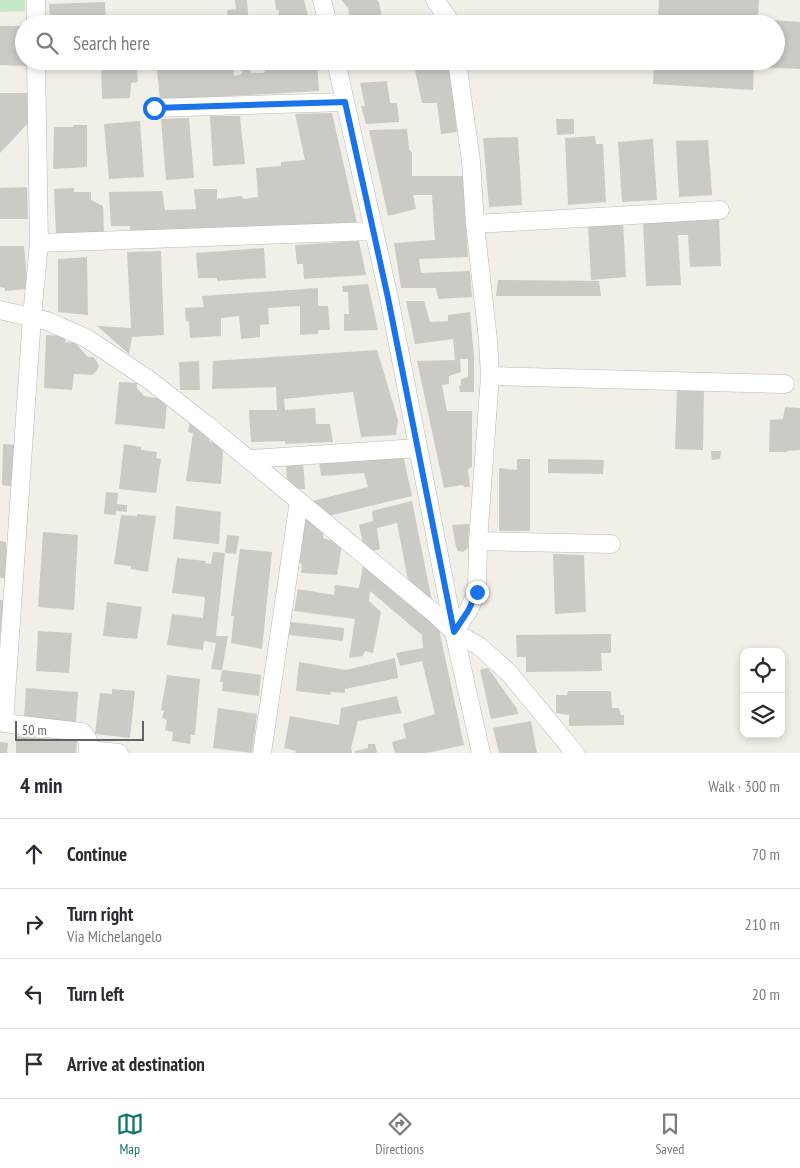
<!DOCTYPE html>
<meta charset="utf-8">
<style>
:root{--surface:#fff;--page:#f2f2f3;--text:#2b2b33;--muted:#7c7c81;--line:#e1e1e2;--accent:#0f766e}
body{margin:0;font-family:"PT Sans Narrow",sans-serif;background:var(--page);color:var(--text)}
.controls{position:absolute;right:15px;bottom:15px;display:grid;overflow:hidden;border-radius:10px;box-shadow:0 2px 8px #0003}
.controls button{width:45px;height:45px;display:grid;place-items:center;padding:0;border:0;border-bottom:1px solid var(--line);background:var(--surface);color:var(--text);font:25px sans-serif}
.scale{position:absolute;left:15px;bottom:12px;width:129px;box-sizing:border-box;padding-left:5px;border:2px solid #5f6368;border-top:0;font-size:14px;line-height:18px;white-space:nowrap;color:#5f6368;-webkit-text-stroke:4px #fff;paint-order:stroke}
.stop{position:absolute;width:15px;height:15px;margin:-11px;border:4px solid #1a73e8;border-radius:50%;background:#fff}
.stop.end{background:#1a73e8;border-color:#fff;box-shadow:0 1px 5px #0008}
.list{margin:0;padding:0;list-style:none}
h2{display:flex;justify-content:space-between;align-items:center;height:65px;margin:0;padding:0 20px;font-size:21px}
h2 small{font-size:16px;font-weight:400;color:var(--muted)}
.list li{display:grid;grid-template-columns:32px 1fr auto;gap:15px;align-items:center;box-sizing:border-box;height:70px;padding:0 20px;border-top:1px solid var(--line)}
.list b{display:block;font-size:19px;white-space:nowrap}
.list p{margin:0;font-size:16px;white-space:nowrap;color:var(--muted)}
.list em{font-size:16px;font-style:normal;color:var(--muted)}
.icon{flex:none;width:28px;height:28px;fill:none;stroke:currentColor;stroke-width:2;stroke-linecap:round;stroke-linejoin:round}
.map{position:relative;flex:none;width:800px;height:753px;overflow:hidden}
.search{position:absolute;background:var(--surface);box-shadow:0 2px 8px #0003;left:15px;right:15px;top:15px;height:55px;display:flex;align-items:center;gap:12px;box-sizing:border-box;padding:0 18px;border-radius:28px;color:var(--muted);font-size:19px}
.sheet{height:345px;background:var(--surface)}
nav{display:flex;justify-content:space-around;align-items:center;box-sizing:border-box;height:70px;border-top:1px solid var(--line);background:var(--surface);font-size:14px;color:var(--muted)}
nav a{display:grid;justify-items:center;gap:2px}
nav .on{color:var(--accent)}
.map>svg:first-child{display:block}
</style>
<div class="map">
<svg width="800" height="753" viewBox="0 0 800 753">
<rect width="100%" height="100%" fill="#f1efe8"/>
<!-- green -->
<path fill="#c5e8c5" d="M0,0h25v11l-25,1z"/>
<!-- building -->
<path fill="#cccac5" d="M235,0h12l2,24h-21l-1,-14 9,-1z
M275,0h29l6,24h-39v-1l7,-1 1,-12h-3z
M341,0h36l2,3 5,21h-39v-4l5,-1 -2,-11z
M659,0h100l-1,19 42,3v47l-46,-2 -1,23 -100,-6 1,-23h122v-37h-118z
M105,2l1,22h-56l-1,-20z
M0,26h24v35h4v5l-28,-1z
M101,61h35l2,21 -7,1 -1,15 -28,1z
M156,61h77l1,15 8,-2v-13h17v2l-10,1 2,9h12l4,-4v-8l50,1 2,29 -159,9z
M413,61h36l8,71 -16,2 -4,-31h-15z
M387,81l3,22h7l2,19 -33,2 -5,-18h4l-5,-23z
M0,93h33l1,24 -34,36z
M332,113l25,110 -227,13v-10h-19l-2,-34 53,-1 3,19 31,-1 -2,-20h23v10l25,-3 1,3 15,-2 -2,-29 25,-2v-4l24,-2 -10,-46z
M210,116h30l5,48 -32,2z
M189,118l5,60 -28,2 -5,-61z
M556,119h18v15l-17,1z
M140,121l4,56 -35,2 -5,-55z
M74,125h13v42l-34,2 1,-42h19z
M407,129l2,20 3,4v23h51l5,81 -49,2 2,14 49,-2 2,26 -34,2 -2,-11h-35l-7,-45 41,-3 -3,-45h-19l3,14 -28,7 -19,-86z
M595,136l1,8h7l3,58 -38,3 -3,-67z
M518,137l4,68 -33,2 -6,-69z
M653,139l4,61 -35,2 -4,-60z
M708,140l4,55 -33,2 -3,-56z
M27,187l1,32h-28v-31z
M74,188v4h17v8l12,6 1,28 -48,1 -2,-46z
M719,218l2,48 -31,1 -2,-32h-10l3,50 -35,1 -3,-64z
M623,222l3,55 -35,3 -3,-55z
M359,241l7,34 -62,4 -1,-15h-6l-2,-19z
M0,246h24l4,43 -23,2v-3l-5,-1z
M264,248l2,30 -49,3v-3h-19l-2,-25z
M161,251l3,84 -32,2 -3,17 -32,-28 34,2 -4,-76z
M87,257l1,58 -30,-3v-53z
M498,280l101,1 2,15h-105z
M368,284l10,46 -34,1v-17h5l-1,-22h-5l-1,-6z
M318,288v18h10l2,24h-12v4l-18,1v-29l-32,2 1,16 -9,1v12l-19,2 -2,-23 -18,2v18l-31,2 -1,-16 -3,-1 -1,-13 19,-1 -2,-11z
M406,301h18l6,21 18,-1v-6l22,-3 4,45v35h-14l-1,-6 2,-1v-6l7,-2v-18h-8l1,13 -12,4v8l-7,1 5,26h25v56l-4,2 2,18h-5l-3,-2 -18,3 -27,-127 38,-1 -2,-21 -38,5z
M46,335l19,1v6l10,1 13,14h5l3,3 3,6 -2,5 -5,4 -18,-1 -2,16 -28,-2z
M377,350l21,70 -2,15 -35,2 -8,-45 -69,7 1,11 30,-2 1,16h14l3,18 -48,2v-3l-34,1 -2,-32h28l-1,-23 -64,2 1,-28z
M199,361l1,29h-20l-1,-28z
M119,382l18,1v5l7,8 23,4 -2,29 -50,-5z
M677,389h27l-1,61 -28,-1z
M785,407l15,1v42l-14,1 1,1h-18l1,-32 13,-1z
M190,421l19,13v7l10,4 4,6 -2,33 -35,-3 7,-48 -5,-1z
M3,444l15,1 -1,42 -15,-2z
M124,444l17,3v3l16,2 -1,6 5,1 -5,34 -37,-4z
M711,451h10l-1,8 -8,1z
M403,455l9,41 -88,21 -15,-15 59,-15 -4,-14 -43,3 -2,-15z
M517,459h13v72h-31v-63l18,2z
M548,459l56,1 -1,14 -55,-1z
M303,460l2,29h-18l-1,-27z
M106,492l12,1 -1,11 10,1v7l-11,-1v4l-12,-1z
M412,501l21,105 -23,-15 -13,-68 -20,5 3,21 -15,4 -6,-28 14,-4 -1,-10z
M176,506l45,6 -2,32 -46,-5z
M304,511l19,17v10l19,6 -5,31 -36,-2 1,-9 -4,-2z
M137,514l19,2 -8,56 -17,-3v-3l-17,-2 7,-49 16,1z
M469,524l-1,24 -5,4 -5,-1 -2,-4 -4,-22z
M43,532l35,3 -4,75 -36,-3z
M227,535l12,1 -3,18 -11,-1z
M0,541l6,1v7l2,1v28h-8z
M240,549l32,3 -10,97 -31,-6 3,-27h-3z
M213,552l12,1 -9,83h12l-6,34 -11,-1 5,-26 -12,-2 -1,9 -36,-5 5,-31 31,4 2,-21 -33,-4 5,-35 29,3 -1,2 6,1z
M553,554l31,1 2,57 -31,2z
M364,561l73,59 27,125 -37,8h-32l-3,-11 14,-4 -3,-14 32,-10 -13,-53 -22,5 -4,-13 27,-5 -1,-13 -52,-44 -1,10 12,11 -8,41 -8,-2 -2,5 -14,2 6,-39 -61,-8 4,-22 36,6 1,-10 24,3z
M0,600h9l-4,33h-5z
M107,602l35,5 -5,32 -34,-3z
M291,622l53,6 -1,13 -54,-6z
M38,631l34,2 -3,40 -33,-2z
M611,634v19h-10l1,18 -76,1v-15h-9l-1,-22z
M395,658l3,20 -53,11v4l-15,-1 1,3 -35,-4 3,-29 47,8z
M488,668l29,41 1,5 -27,5 -11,-49z
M222,670l39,5 -2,21 -37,-5 1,-9h-3z
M167,675l33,4 -5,56h-4l-1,9 -18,-3 1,-9 -8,-2 2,-10 -5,-2 2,-7 -3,-1z
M26,688l52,4 -2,30 -52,-5z
M112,689l23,2 -5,47 -35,-4 5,-41 12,1z
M568,691h43l1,17h7l2,7h3v10l-55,1v-11l-13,-2v-18h11z
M397,696l4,17 -43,8 -7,27 1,5h-57l1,-2 -12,-3 6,-32 49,9 2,-17z
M218,708l39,6 -5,39 -39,-5z
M531,721l6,32h-38l-6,-25z
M16,736l61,5 -1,12h-60z
M0,742l8,1 -1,10h-7z
M368,744h7l2,9h-22v-2l13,-3z"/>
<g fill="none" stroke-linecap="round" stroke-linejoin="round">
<!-- minor casing -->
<g stroke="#b5b8bc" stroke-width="19">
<path id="minor" d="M36,0v24
M322,0l6,24
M435,0l17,24
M36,61l3,182 -7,74 -28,406 78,9 6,8v13
M336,61l53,237 65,334 27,121
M154,108l191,-6
M475,224l245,-14
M39,243l335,-12
M0,310l47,11 39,17 62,41 59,46 227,188 20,19 25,14 30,27 66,80
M490,376l295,8
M249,459l169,-11
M478,541l133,3
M454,632l14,-21 9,-19 1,-51 12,-165 -2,-36 -13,-116 -4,-63 -14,-100
M89,750l30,3
M262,753l37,-252"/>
</g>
<!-- minor -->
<use href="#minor" stroke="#fff" stroke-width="18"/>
</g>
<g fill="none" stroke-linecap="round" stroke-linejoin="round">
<!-- route -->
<path stroke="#1a73e8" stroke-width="6" d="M154,108l191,-6 43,196 66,334 14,-21 9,-19"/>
</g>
</svg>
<div class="controls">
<button><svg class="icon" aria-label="locate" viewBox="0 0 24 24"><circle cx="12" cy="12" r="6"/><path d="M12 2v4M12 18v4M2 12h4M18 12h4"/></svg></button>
<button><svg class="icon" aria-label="layers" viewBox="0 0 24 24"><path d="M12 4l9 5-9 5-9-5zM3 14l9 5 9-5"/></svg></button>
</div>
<div class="scale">50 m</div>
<div class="stop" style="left:154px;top:108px"></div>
<div class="stop end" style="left:477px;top:592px"></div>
<div class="search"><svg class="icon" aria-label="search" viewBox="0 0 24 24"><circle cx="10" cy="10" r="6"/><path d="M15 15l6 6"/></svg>Search here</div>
</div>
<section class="sheet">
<h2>4 min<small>Walk · 300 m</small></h2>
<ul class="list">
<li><svg class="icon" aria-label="ahead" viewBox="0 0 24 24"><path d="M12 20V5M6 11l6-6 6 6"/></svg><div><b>Continue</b></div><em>70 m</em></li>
<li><svg class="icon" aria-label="right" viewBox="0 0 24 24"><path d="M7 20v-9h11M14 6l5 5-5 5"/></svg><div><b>Turn right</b><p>Via Michelangelo</p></div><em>210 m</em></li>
<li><svg class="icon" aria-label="left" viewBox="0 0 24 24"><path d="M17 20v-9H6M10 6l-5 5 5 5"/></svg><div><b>Turn left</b></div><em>20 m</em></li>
<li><svg class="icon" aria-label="arrive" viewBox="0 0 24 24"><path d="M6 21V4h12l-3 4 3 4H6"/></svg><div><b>Arrive at destination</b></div></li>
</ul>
</section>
<nav>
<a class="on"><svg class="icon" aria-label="map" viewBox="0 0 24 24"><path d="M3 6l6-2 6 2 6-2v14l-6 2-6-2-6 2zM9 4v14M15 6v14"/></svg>Map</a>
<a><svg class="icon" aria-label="directions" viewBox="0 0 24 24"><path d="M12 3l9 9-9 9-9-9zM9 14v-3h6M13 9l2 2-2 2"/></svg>Directions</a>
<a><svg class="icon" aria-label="saved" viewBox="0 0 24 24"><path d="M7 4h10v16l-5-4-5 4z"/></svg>Saved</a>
</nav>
